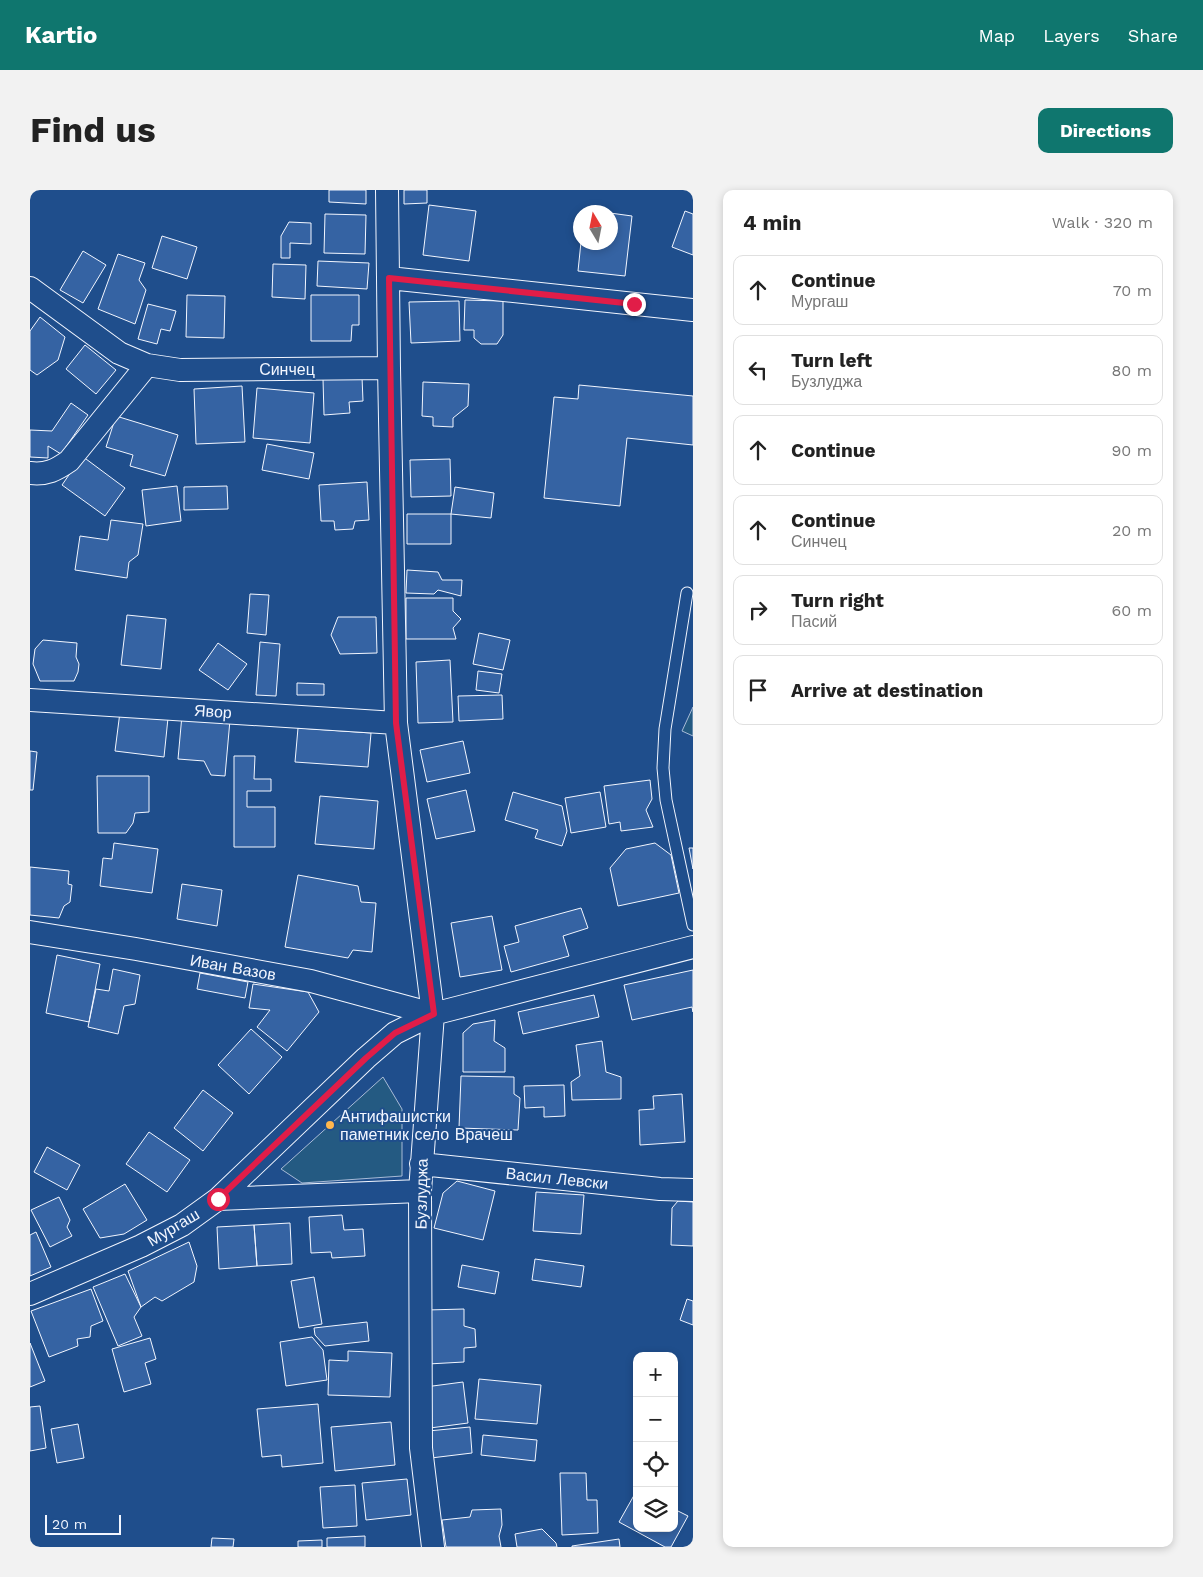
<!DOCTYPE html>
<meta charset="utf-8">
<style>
:root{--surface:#fff;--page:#f2f2f2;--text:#222;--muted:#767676;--line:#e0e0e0;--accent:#0f766e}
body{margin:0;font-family:"Work Sans",sans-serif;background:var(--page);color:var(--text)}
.controls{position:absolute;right:15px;bottom:15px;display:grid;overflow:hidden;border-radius:10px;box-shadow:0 2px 8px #0003}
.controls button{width:45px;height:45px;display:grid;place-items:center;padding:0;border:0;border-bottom:1px solid var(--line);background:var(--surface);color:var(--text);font:25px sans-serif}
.compass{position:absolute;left:543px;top:15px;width:45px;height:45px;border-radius:50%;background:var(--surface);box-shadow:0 2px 8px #0003;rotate:350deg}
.scale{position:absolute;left:15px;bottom:12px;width:76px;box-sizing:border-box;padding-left:5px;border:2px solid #f2f6ff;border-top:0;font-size:14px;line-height:18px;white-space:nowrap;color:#f2f6ff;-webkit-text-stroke:4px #1f4e8c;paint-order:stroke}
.stop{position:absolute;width:15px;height:15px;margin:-11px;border:4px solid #e11d48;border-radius:50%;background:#fff}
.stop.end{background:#e11d48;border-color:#fff;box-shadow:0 1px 5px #0008}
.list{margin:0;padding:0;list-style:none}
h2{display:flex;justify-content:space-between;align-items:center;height:65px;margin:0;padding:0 20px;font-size:21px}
h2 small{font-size:16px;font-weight:400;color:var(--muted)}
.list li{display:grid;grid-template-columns:32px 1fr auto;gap:15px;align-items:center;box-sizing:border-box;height:70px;margin:0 10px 10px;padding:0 10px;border:1px solid var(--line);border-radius:10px}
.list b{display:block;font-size:19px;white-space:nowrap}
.list p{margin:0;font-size:16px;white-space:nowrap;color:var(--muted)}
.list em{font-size:16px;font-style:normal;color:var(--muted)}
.icon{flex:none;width:28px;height:28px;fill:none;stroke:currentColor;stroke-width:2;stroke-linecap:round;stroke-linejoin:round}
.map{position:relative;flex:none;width:663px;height:1357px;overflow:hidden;border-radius:10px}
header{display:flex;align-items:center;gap:30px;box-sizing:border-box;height:70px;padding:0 25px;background:var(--accent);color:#fff}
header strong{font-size:24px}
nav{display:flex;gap:28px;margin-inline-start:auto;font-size:18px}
.intro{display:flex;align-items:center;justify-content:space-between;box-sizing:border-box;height:120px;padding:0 30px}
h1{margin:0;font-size:35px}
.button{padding:12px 22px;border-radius:10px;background:var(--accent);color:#fff;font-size:18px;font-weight:700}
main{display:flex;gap:30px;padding:0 30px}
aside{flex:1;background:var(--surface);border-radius:10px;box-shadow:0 2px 8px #0003}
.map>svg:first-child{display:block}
</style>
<header>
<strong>Kartio</strong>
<nav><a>Map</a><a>Layers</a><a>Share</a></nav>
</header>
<div class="intro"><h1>Find us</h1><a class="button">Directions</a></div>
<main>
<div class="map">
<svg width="663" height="1357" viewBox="0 0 663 1357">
<rect width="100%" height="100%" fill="#1f4e8c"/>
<!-- green -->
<path fill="#245a82" stroke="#a8bbd7" d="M663,517v29l-11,-5z
M353,887l19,32v67l-100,7 -21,-14z"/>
<!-- building -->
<path fill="#3563a3" stroke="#f2f6ff" d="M299,0h37v14l-37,-2z
M374,0h23v13l-23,1z
M399,15l47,6 -7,50 -46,-6z
M655,21l8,3v41l-21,-8z
M580,23l22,3 -7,60 -47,-5 3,-29h29z
M295,24l41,1 -1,39 -41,-1z
M259,32l22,1v21l-21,-1v15h-9v-22z
M132,46l35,11 -10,32 -35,-11z
M53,61l23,14 -23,38 -23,-13z
M88,64l27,9 -6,17 7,10 -11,34 -37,-15z
M288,71l51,2 -2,26 -50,-3z
M243,74l33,1 -1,34 -33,-2z
M157,105l38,1 -1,42 -38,-1z
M281,105h48v30h-7l-1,16h-40z
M435,110l38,1v34l-6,9h-16l-7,-6v-8h-10z
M429,111l1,40 -49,2 -2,-41z
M118,114l28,7 -6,20 -9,-2 -4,15 -19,-5z
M10,127l25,20 -7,23 -21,15 -7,-5v-39z
M55,155l31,25 -20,24 -30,-25z
M332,187l1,24 -14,1 1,11 -26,2 -1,-36z
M393,192l46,2 -1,22 -15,12v9l-20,-1v-9l-11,-1z
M549,195l114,11v49l-66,-7 -7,68 -76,-8 10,-101 24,2z
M212,196l3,56 -49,2 -2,-55z
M227,198l57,5 -4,50 -57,-5z
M41,213l17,12 -27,39 -13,-8v12l-18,-1v-27l22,1z
M86,226l62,19 -13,41 -35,-10 3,-11 -27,-8z
M237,254l47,9 -5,26 -47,-9z
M52,266l43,32 -20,28 -43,-31z
M420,269l1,37 -40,1 -1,-37z
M337,292l2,38 -14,1 -2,8 -18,1 -1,-9h-13l-2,-36z
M147,296l4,35 -35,5 -4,-36z
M197,296l1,23 -44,1v-23z
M425,297l39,6 -3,25 -40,-4z
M377,324h44v30h-44z
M81,330l32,4 -5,31 -9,7 -2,16 -52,-8 5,-34 28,4z
M377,380l31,2 4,8h20l-1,16 -23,-6 -4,4 -28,-1z
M220,404l19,1 -3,40 -19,-2z
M376,408h47v13l8,8 -8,9 3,11h-50z
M97,425l39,4 -5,50 -40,-4z
M308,427h38l1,36 -37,1 -9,-19z
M449,443l31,7 -7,30 -30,-6z
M13,450l34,3 -1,14 3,7 -1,8 -4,9h-34l-7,-17 2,-15z
M230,452l20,2 -4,52 -20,-1z
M188,453l29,21 -19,26 -29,-20z
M420,470l3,62 -35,1 -2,-61z
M448,481l24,3 -3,19 -23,-3z
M267,493l27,1v11h-27z
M472,505l1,24 -44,2 -1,-25z
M90,522l48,6 -4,39 -49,-6z
M152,525l48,5 -5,56 -14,-1 -7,-14 -26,-2z
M268,538l73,5 -3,34 -73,-5z
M433,551l7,32 -43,9 -7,-32z
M0,561l7,1 -4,38h-3z
M204,566h21l-1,23h17v12h-24v16h28v40h-41z
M67,586h52v36l-14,1 -2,10 -7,10h-28z
M620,590l2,19 -6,11 7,17 -32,4 -1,-9 -11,2 -5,-38z
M436,600l9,41 -39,8 -9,-40z
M483,602l49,14 5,25 -5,15 -27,-8 3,-8 -33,-10z
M570,602l6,35 -35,6 -6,-35z
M290,606l58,5 -4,48 -59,-5z
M84,653l44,6 -6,44 -52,-7 3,-28 9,1z
M625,653l16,12 8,38 -61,13 -8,-38 16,-19z
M659,658h4v21z
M0,677l39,4 -1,13 4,1 -2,17 -6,4 -5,12 -29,-3z
M268,685l60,11 3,16 15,1 -4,49 -19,-2 -5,8 -63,-11z
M152,694l40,6 -5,36 -40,-7z
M551,718l7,20 -25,8 6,20 -58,16 -7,-26 15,-4 -4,-16z
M462,726l10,54 -42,7 -9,-54z
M27,765l43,9 -11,58 -43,-9z
M83,779l27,6 -5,29 -11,2 -6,28 -30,-7 8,-38 13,2z
M663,780v42l-1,-5 -60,13 -8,-35z
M170,783l48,9 -3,16 -48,-9z
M223,794l55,8 11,20 -32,39 -30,-24 13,-17 -21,-2z
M564,805l5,22 -76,17 -5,-22z
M465,830l-1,21 11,7v24h-42v-39l10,-9z
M221,839l31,28 -33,37 -31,-29z
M572,851l4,31 15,5v22l-49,1 -1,-18 9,-6 -4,-31z
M431,886l53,1v17l6,4 -2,32 -59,-2z
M534,895l1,31 -21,1v-10l-19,1 -1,-22z
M173,900l30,23 -30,38 -29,-23z
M652,904l3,48 -45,3 -1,-35 15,-1 -1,-13z
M119,942l41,28 -23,32 -41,-28z
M17,957l33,18 -13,25 -33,-18z
M427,991l38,10 -12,49 -49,-12 9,-35z
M95,994l22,36 -23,14 -24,4 -17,-29z
M506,1002l48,3 -3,39 -48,-3z
M29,1007l11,23 -3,7 5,9 -22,11 -19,-37z
M648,1011l15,1v44l-22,-1 1,-37z
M312,1025l2,15 19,-1 2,27 -33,2 -1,-6 -20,1 -2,-36z
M260,1033l2,41 -35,2 -3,-41z
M224,1035l3,41 -38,3 -2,-42z
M6,1042l15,35 -21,9v-41z
M159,1052l8,24 -3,16 -32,19 -7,-4 -14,10 -13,-36z
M505,1069l49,7 -3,21 -49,-7z
M432,1075l37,7 -4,22 -37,-7z
M95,1084l16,33 -7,10 8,19 -24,10 -25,-59z
M284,1087l8,47 -23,4 -8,-47z
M61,1099l12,32 -12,5 -1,11 -13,2 1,7 -29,11 -18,-46z
M657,1109l6,2v24l-13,-5z
M434,1119v17l11,3 1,18 -12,1v14l-36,2 -1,-54z
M337,1132l2,19 -44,5 -10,-11 -1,-7z
M282,1147l11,13 4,30 -41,6 -6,-44z
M120,1148l6,21 -11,4 6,21 -27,8 -12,-43z
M0,1153l15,38 -15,6z
M318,1161l44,2 -2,44 -62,-2 1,-35 19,1z
M449,1189l62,6 -4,39 -62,-5z
M433,1192l5,41 -38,5 -5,-41z
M288,1214l5,59 -41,4 -1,-12 -19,2 -5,-48z
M10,1216l6,42 -16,3v-44z
M361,1232l4,43 -60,6 -4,-44z
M48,1234l6,34 -27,5 -6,-34z
M440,1237l2,26 -41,5 -3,-27z
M453,1245l54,5 -2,21 -54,-6z
M530,1283h26l1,27h10l1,33 -36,2z
M377,1289l4,36 -45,5 -4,-37z
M325,1295l2,41 -34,2 -3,-41z
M607,1300v38h37v-19l14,7 -17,31h-6l-46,-25z
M471,1319l1,16 -3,11 2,11h-55l-4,-27 28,-3 2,-7z
M512,1339l14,14 1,4h-40l-2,-13z
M335,1346v11h-38v-9z
M182,1348l22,1 -1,8h-22z
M589,1349l1,8h-48v-1z
M292,1350v7h-24v-6z"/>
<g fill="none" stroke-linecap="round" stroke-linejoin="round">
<!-- service casing -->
<g stroke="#f2f6ff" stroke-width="13">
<path id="service" d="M657,403l-22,136 -2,39 3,32 27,125"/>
</g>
<!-- minor casing -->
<g stroke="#f2f6ff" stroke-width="24">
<path id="minor" d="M359,88l304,32
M0,98l89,65 28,12 33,5 209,-2 -2,-178
M359,178l7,355 37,291 -13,177 1,257 12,99
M0,283c17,2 26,-3 39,-12l78,-96
M0,510l366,23
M0,742l106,17 175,32 122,33
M391,974l239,25 33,1
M188,1009l202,-8
M0,1104l111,-48 41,-21 36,-26 148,-141 29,-25 38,-19 260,-67"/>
</g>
<!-- service -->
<use href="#service" stroke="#1f4e8c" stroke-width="11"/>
<!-- minor -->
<use href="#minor" stroke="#1f4e8c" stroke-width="22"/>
</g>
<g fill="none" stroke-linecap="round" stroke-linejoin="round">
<!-- route -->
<path stroke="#e11d48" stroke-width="6" d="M188,1009l148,-141 29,-25 39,-19 -38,-291 -7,-445 245,26"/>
</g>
<!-- markers -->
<circle fill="#ffb74d" stroke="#1f4e8c" stroke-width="2" cx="300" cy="935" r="5"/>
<g text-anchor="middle" stroke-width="4" stroke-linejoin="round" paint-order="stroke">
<!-- street labels -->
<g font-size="16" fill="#f2f6ff" stroke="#1f4e8c">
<text x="257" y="185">Синчец</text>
<text transform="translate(183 521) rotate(4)" y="6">Явор</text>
<text transform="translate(203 777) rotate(10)" y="6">Иван Вазов</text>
<text transform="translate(527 988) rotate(6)" y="6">Васил Левски</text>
<text transform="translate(391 1004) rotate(-89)" y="6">Бузлуджа</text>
<text transform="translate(143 1037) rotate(-31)" y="6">Мургаш</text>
</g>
<!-- poi labels -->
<g font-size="16" fill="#f2f6ff" stroke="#1f4e8c" text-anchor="start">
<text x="310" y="932">Антифашистки<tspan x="310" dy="18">паметник село Врачеш</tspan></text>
</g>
</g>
</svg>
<div class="controls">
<button>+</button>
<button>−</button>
<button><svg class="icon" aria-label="locate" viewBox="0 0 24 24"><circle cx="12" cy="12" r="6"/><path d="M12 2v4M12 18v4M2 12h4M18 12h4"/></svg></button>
<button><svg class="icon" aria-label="layers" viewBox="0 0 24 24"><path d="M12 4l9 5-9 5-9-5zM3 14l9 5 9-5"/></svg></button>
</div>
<svg class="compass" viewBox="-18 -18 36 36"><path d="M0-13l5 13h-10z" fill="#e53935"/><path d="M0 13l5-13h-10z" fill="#767676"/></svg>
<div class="scale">20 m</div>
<div class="stop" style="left:188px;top:1009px"></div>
<div class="stop end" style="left:604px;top:114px"></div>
</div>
<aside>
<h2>4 min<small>Walk · 320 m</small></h2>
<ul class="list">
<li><svg class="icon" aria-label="ahead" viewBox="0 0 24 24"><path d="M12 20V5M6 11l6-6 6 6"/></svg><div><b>Continue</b><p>Мургаш</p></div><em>70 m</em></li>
<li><svg class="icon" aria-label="left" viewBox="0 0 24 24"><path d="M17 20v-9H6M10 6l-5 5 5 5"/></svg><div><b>Turn left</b><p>Бузлуджа</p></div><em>80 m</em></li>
<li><svg class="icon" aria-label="ahead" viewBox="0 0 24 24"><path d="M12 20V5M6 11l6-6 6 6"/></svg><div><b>Continue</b></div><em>90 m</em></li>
<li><svg class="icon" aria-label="ahead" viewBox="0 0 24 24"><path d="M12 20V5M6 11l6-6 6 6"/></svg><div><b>Continue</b><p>Синчец</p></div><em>20 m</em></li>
<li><svg class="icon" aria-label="right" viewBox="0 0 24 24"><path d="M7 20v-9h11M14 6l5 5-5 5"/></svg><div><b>Turn right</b><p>Пасий</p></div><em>60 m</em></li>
<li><svg class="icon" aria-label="arrive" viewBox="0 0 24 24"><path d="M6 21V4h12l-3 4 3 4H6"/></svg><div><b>Arrive at destination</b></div></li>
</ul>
</aside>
</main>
